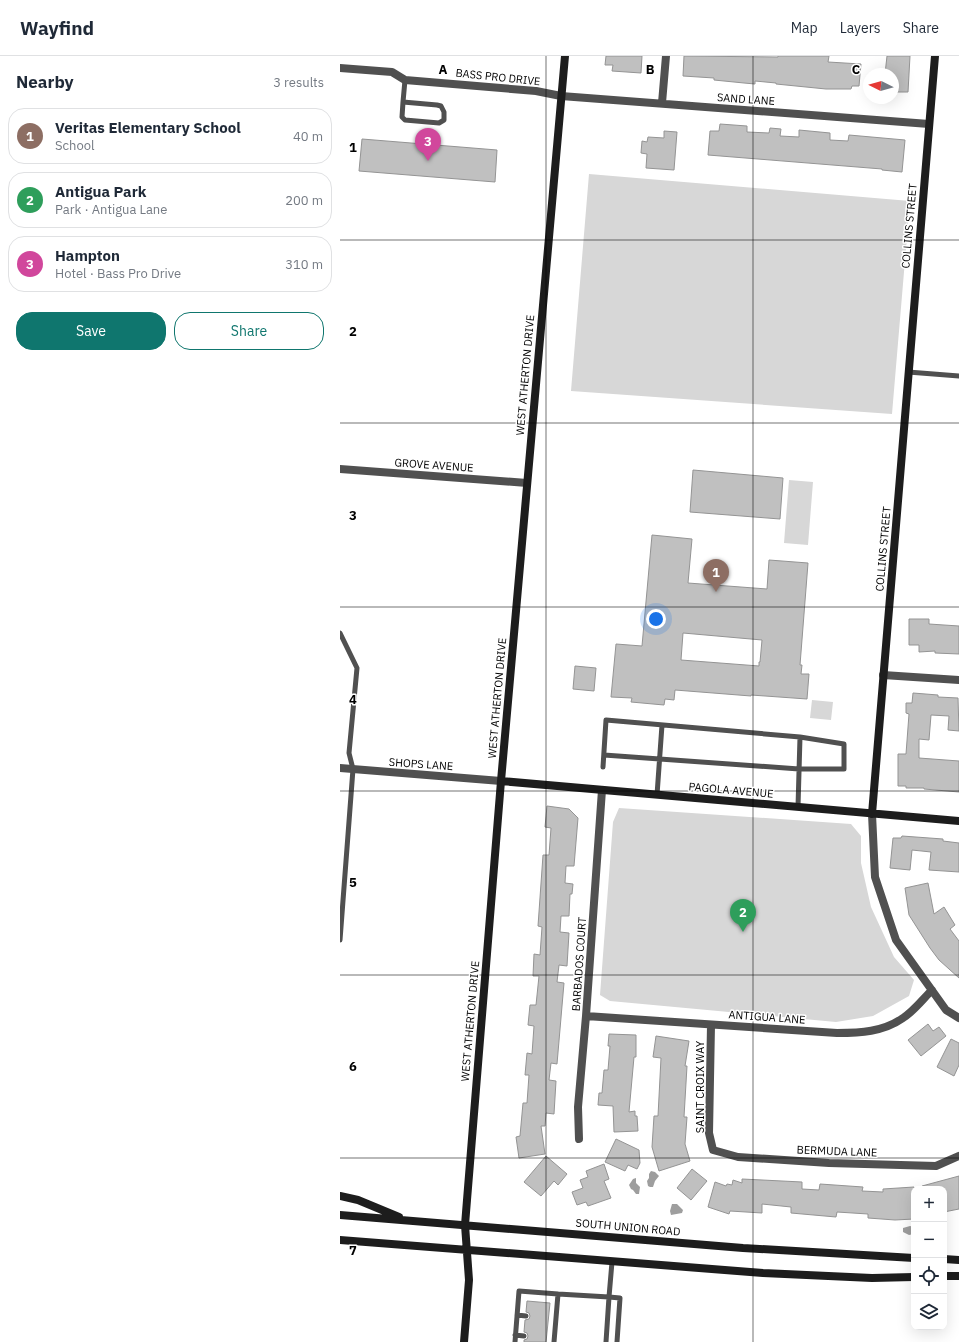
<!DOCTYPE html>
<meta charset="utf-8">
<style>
:root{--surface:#fff;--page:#f2f2f3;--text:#1f2937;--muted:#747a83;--line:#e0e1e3;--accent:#0f766e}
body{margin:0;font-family:"IBM Plex Sans",sans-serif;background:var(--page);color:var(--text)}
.controls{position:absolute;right:12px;bottom:12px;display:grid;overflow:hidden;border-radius:8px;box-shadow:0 4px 16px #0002}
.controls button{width:36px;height:36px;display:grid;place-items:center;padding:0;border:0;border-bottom:1px solid var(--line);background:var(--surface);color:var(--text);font:20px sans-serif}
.compass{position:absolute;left:523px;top:12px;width:36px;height:36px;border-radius:50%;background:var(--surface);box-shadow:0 4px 16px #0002;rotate:275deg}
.you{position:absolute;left:316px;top:563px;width:14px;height:14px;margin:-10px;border:3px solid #fff;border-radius:50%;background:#1a73e8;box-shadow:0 0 0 6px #1a73e833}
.badge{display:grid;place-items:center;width:26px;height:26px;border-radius:50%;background:var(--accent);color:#fff;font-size:13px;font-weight:700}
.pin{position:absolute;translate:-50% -33px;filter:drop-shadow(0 1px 2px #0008)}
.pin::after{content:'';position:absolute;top:21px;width:14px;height:12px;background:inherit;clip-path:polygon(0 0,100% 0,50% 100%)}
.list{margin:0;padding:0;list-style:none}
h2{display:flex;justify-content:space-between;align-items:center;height:52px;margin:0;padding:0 16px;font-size:17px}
h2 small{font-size:13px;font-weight:400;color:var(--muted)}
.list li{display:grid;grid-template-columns:26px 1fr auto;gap:12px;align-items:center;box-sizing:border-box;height:56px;margin:0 8px 8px;padding:0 8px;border:1px solid var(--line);border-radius:16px}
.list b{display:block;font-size:15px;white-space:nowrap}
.list p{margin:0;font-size:13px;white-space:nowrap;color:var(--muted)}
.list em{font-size:13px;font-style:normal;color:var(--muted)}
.actions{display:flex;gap:8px;padding:12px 16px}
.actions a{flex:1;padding:9px 0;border:1px solid var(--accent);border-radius:16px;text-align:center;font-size:14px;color:var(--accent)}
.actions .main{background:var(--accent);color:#fff}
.icon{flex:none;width:22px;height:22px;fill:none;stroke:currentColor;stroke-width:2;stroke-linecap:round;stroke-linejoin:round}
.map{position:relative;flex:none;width:619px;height:1286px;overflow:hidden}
header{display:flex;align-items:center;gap:24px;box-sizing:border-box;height:56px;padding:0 20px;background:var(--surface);border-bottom:1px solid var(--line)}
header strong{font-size:19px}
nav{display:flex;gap:22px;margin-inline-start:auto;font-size:14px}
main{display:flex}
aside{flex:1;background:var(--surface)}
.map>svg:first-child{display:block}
</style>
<header>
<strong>Wayfind</strong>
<nav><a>Map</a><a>Layers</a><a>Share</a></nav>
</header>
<main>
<aside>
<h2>Nearby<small>3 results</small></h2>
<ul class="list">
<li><span class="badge" style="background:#8d6e63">1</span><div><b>Veritas Elementary School</b><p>School</p></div><em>40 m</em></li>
<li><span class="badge" style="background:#2e9e5b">2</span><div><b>Antigua Park</b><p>Park · Antigua Lane</p></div><em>200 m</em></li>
<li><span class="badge" style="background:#d1479c">3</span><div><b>Hampton</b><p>Hotel · Bass Pro Drive</p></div><em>310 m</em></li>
</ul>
<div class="actions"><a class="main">Save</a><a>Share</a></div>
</aside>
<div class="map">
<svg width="619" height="1286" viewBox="0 0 619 1286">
<rect width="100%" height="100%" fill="#fff"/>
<!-- green -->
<path fill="#d7d7d7" d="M249,118l321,27 -18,213 -321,-23z
M449,424l24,2 -5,63 -24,-2z
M472,644l21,2 -2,18 -21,-2z
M279,752l232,16 10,12v27l10,44 23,50 20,23 -5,16 -36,20 -37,6 -226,-21 -10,-6 13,-173z"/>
<!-- water -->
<path fill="#9e9e9e" d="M311,1115l4,1 4,4 -4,5 -2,6h-3l-2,-1 -1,-5 2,-3v-4z
M296,1122v5l4,4 -1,7h-3l-3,-4 -2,-1 -2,-4 4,-6z
M332,1148h5l6,6 -1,3 -11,2 -1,-4z
M570,1170l4,1v7l-5,1 -6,-3v-4z"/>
<!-- building -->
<path fill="#c0c0c0" stroke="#949494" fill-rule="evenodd" d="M266,0h36l-1,17 -29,-2 1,-6h-8z
M344,0l94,1v-1h51l-1,6 33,2 -2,22h-7l-1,3h-25l-50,-5v-1l-21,-2v3l-11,-1 -30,-3v-2l-31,-2z
M547,0h23l-2,36h-15v-18h-8z
M380,68l27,2v6l22,1 1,-5 11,1 -1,7 19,1v-7l31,3v7l18,1 1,-6 56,5 -3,32 -20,-2v-1l-174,-14 2,-24h9z
M324,75l13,1 -3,38 -28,-2 1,-14 -6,-1 1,-12 5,1 1,-5 16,1z
M22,83l135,11 -2,32 -136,-11z
M353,414l90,8 -3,41 -90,-7z
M312,479l40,4 -4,44 79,6 2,-29 39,3 -8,102h2l-1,9h8l-2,25 -56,-4v1l-76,-6 -1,10 -9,-1 -1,6 -33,-3 1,-4 -21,-1 5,-53 26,2zM343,577l79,7 -2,22h-1v4l-78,-6z
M569,563h20v5l30,2v28l-24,-1v-2l-16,1v-7h-10z
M235,610l21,2 -2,23 -21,-2z
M573,637l25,2v2l20,1 1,33 -11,-1 1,-14 -18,-1 -2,25 -10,-1v19l40,3v31l-35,-3v-1h-18v-2h-8v-32h8l3,-40 -3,-1v-10h6z
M207,750l22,3 9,9 -4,48h-8l-1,17 8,1 -1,10h-2l-1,22h-8l-1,16 9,1 -2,33 -8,-1 -2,17 7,1 -7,81 -6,-1 -2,17 7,1 -2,33 -8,-1 -1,13h-4l4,28 -26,4 -3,-21 4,-1 3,-33h4l2,-28h-4l2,-22 5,1 2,-28 -6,-1 2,-20h6l3,-29h-6l1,-22 6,1 2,-28 -4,-1 5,-71h6l2,-27 -6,-1z
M562,780l41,3v2l16,2v29l-30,-2 2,-18 -19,-2 -2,20 -20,-2 3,-30h8z
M588,827l6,31 10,-7 11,18 -5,4 9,12v37l-20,-18 -9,-12 -21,-33 -4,-27z
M588,968l5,7 6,-4 7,9 -25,20 -13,-16z
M269,978l27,1v22h-2l-5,55 6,-1v5h2l1,15 -24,1 -1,-26 -15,-1 1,-12h3l2,-23h4l2,-24h-2z
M316,980l33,5 -4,25h2l-3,51h3l-2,27 5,17 -31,10 -7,-24 2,-31h4l3,-58 -8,-1z
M611,983l8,4v22l-5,11 -17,-9z
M276,1083l23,11 1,13 -3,6 -9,-4 -3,6 -20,-9z
M206,1100l21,18 -9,11 -4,-4 -13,15 -17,-14z
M264,1108l5,15 -5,2 7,17 -23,8 -2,-4 -9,3 -5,-13 11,-4 -3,-8 8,-3 -2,-6z
M352,1113l15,12 -16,19 -14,-12z
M619,1120v33l-15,3v-23h-22v-3z
M402,1123l60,3v7l17,1 1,-6 43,3 -1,4 21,1v-3l31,-2v32l-19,1 -27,-2v-4l-31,-2 -1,5 -45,-4v-6l-29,-3v9l-32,-2 -1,3 -21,-7 7,-25 11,4 1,-2 5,1 1,-5 9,3z
M187,1245l23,2 -4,39h-22v-2l3,-1 1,-3 -1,-3 -3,-1 1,-12 4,-1 1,-3 -1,-3 -3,-1z"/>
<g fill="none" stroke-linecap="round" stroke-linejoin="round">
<!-- lane -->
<path stroke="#505050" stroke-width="5" d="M63,46l-1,15 3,3 34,3 5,-3v-8l-3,-6 -4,-1 -34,-3 2,-22
M568,316l51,4
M0,577l17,35 -8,85 4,16 -13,171
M264,699l195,14h45v-25l-44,-7 -2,70
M263,711l3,-47 194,17
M317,739l5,-70
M177,1259l9,1
M175,1279l9,1
M175,1286l4,-51 39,3
M214,1286l4,-48 51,3 3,-35
M266,1286l3,-45 11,1 -3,44"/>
<!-- street -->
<path stroke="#505050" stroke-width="8" d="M0,12l52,4 13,8 131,11 25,5 368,28
M322,47l4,-47
M0,413l187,14
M543,619l76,5
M0,712l161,13
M532,758l3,63 21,63 50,70 13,8
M246,960l251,17c23,0 46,-1 66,-15 11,-7 20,-19 29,-28
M371,969l-2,108 4,17 25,7 91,6 107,3 23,-10
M239,1083l-1,-32 8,-91 16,-226"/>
<!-- secondary -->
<path stroke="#1d1d1d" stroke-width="8" d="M161,725l458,40
M532,758l63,-758
M0,1140l18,4 41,17
M0,1159l403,33 171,10
M0,1184l423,33 109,5 42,-1
M604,1203l15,1
M604,1220h15
M124,1286l5,-62 -4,-55 2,-25 34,-419 64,-725"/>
</g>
<!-- grid -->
<path fill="none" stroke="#000" stroke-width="1" stroke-opacity="0.55" d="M206,0v1286M413,0v1286M0,184h619M0,367h619M0,551h619M0,735h619M0,919h619M0,1102h619"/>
<g text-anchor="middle" stroke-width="3" stroke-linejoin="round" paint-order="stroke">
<!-- street labels -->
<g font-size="11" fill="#000" stroke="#fff">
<text transform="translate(158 21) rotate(6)" y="4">BASS PRO DRIVE</text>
<text transform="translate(406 43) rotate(4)" y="4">SAND LANE</text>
<text transform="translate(569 170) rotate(-85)" y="4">COLLINS STREET</text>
<text transform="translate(185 319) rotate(-85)" y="4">WEST ATHERTON DRIVE</text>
<text transform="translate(94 409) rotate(4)" y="4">GROVE AVENUE</text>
<text transform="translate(543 493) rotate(-85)" y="4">COLLINS STREET</text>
<text transform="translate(157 642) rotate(-85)" y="4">WEST ATHERTON DRIVE</text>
<text transform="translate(81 708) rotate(4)" y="4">SHOPS LANE</text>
<text transform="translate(391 734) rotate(5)" y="4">PAGOLA AVENUE</text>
<text transform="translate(239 908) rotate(-86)" y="4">BARBADOS COURT</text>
<text transform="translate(427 961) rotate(4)" y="4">ANTIGUA LANE</text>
<text transform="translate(130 965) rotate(-85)" y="4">WEST ATHERTON DRIVE</text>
<text transform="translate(360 1031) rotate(-90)" y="4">SAINT CROIX WAY</text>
<text transform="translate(497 1095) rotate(2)" y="4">BERMUDA LANE</text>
<text transform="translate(288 1171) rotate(5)" y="4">SOUTH UNION ROAD</text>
</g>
</g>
<g font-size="13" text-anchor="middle" font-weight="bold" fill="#000" stroke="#fff" stroke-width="3" stroke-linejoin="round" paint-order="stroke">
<text x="103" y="18">A</text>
<text x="310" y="18">B</text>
<text x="516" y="18">C</text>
<text x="13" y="96">1</text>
<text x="13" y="280">2</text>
<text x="13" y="464">3</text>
<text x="13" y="648">4</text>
<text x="13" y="831">5</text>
<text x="13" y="1015">6</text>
<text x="13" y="1199">7</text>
</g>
</svg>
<div class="controls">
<button>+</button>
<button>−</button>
<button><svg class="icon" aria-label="locate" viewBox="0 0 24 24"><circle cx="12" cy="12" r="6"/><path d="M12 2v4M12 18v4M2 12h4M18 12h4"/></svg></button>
<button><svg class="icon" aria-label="layers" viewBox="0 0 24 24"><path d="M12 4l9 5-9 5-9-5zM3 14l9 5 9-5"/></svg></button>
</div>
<svg class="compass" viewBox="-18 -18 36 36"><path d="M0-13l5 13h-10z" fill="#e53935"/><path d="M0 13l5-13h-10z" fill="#747a83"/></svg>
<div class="you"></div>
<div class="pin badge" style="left:376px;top:536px;background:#8d6e63">1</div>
<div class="pin badge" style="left:403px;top:876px;background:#2e9e5b">2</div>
<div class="pin badge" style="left:88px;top:105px;background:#d1479c">3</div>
</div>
</main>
